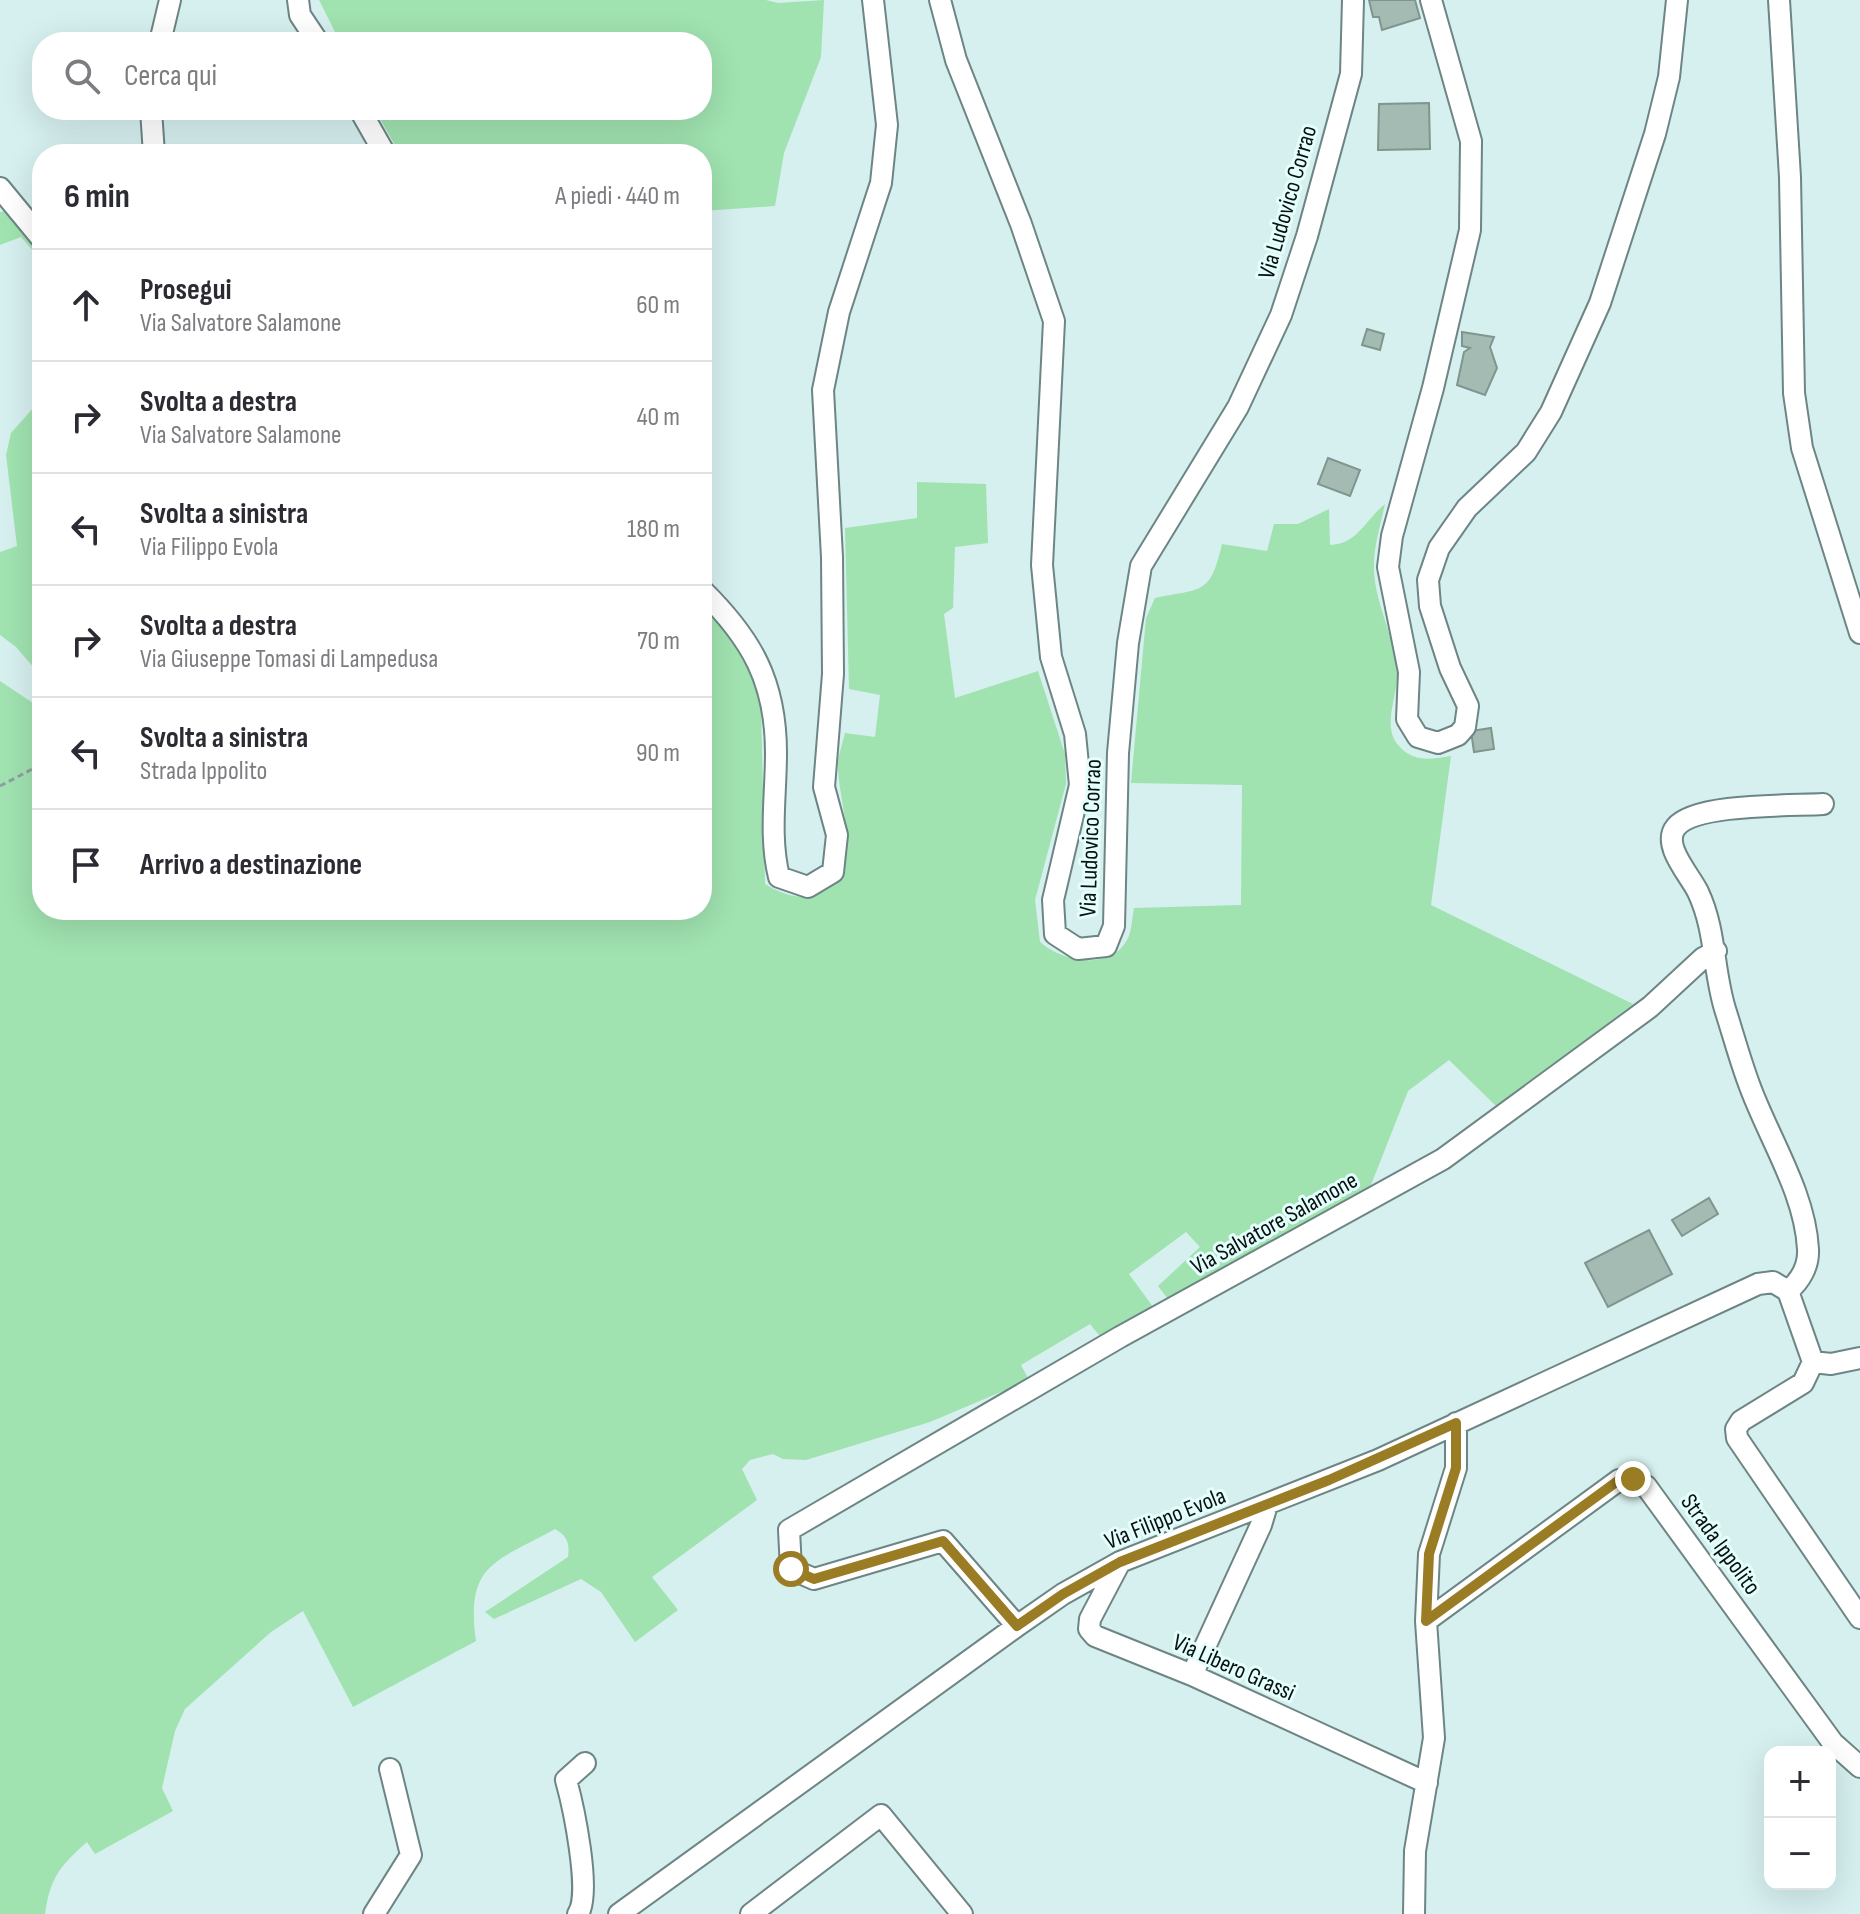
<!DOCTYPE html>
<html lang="it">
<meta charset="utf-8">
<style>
:root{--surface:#fff;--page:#f2f2f3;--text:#2b2b33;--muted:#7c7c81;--line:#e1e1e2}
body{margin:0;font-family:"Sofia Sans Condensed",sans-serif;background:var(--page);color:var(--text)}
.controls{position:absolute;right:24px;bottom:24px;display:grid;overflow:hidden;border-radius:16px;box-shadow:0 8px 32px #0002}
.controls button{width:72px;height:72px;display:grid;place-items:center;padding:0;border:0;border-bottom:2px solid var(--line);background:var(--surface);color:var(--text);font:40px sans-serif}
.stop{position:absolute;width:24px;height:24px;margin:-18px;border:6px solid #9a7c25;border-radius:50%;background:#fff}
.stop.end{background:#9a7c25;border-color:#fff;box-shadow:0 2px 8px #0008}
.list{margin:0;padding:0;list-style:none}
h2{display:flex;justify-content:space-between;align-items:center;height:104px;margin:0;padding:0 32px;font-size:34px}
h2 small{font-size:26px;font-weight:400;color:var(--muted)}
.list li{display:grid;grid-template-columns:52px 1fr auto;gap:24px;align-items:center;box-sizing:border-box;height:112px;padding:0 32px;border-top:2px solid var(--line)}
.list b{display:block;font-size:30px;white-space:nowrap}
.list p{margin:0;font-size:26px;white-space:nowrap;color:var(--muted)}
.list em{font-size:26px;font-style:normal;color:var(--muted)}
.icon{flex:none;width:44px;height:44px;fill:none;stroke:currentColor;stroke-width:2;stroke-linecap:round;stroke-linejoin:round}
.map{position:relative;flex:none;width:1860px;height:1914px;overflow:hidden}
.search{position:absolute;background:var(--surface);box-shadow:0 8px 32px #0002;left:32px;top:32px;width:680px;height:88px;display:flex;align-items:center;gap:20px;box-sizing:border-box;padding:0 28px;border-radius:32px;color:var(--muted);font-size:30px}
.panel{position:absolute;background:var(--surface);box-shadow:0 8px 32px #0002;left:32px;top:144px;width:680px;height:776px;border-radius:32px}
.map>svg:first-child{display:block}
</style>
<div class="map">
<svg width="1860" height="1914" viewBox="0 0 1860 1914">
<rect width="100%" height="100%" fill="#d6f0ef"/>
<!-- green -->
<path fill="#a0e2b0" d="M319,0h447l12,3 46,-3 -3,57 -37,96 -9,53 -73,5v-57h-166l-6,-7 -23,-1 -17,8h-90l-25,-44h327v-68h-362z
M10,210l32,38v13l-21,-24 -21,8v-33z
M42,398v279l-26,-30 -16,-12v-83l17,-6 -11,-91 5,-22z
M917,482l69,2 2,59 -33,4 -2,61 -9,6 11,84 83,-27 27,83 1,30 -31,116 5,42c22,20 70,29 87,-2 5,-8 5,-23 7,-32l107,-3 1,-120 -111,-2 15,-165 9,-20c47,-10 55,-2 67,-54l45,7 7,-27h24l31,-15 1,36c28,-1 35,-25 55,-41 -4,19 -11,41 -11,61 -1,37 22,72 23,109 1,22 -16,53 2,72 15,17 33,13 52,10l-20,149 202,99 -136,103 -48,-47 -41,31 -39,99 -198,113 -13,-17 42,-39 -14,-15 -57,42 27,37 -53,29 -13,-16 -69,41 8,15 -99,42 -124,38 -23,-1 -10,-5 -23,6 -8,9 15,31 -105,77 26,33 -43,32 -34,-50 -20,-13 -87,40 -9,-7 83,-55c2,-14 -1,-21 -13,-28 -59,33 -90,34 -79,112l-123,66 -50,-96 -32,21 -86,77 -10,22 -13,57 11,23 -78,43 -8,-12c-27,24 -37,36 -42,72h-45v-1233l42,28v201h660v-309l35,40 24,61 4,182c17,10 33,17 53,9 51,-20 19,-89 20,-130 1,-10 5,-21 7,-30l30,4 5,-42 -31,-6 -4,-161 72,-10z"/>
<!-- building -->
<path fill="#a4bbb3" stroke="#7f958d" stroke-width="2" d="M1369,0h46l5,18 -38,12 -3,-13h-6z
M1429,103l1,46 -52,1 1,-46z
M1367,329l17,5 -4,16 -18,-5z
M1462,332l32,5 -4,10 7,21 -12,27 -28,-10 7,-33 6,-4 -8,-2z
M1328,458l32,12 -10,26 -32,-12z
M1491,728l3,21 -20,3 -3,-21z
M1709,1198l9,16 -36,22 -10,-16z
M1649,1230l23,44 -64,33 -23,-44z"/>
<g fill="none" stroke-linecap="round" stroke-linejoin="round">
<!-- street casing -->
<g stroke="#6d8584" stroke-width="24">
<path id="street" d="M298,0l2,15 18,27
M940,0l16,60 65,164 33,97 -12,244 9,92 24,77 5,51 -27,115 2,34 23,15 28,-3 8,-20 4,-173 10,-110 13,-77 97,-159 43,-92 26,-79 44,-162 2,-74
M1431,0l40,141 -1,89 -37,158 -41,148 -4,31 21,105 -2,47 11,18 20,6 20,-8 7,-8 3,-21 -18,-38 -20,-62 -2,-26 11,-32 28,-40 59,-56 25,-40 49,-109 55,-169 14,-57 8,-77
M1779,0l11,177 4,216 8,55 58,185
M160,42l10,-42
M151,110l3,44
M360,110l25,44
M0,188l42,51
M702,590c50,49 74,92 74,163 0,43 -7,83 3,124l29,10 25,-15 4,-37 -13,-48 9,-113 -1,-117 -9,-167 16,-78 42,-129 6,-58 -14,-125
M1788,1291c12,-10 21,-25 20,-42 -3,-57 -40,-112 -59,-165 -9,-24 -16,-50 -24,-75 -12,-39 -9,-79 -27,-117 -8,-17 -37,-47 -22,-65 19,-24 116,-21 147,-23
M1788,1291l25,71 18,2 29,-6
M1813,1362l-10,21 -62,38 -5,8 1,9 123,180
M1120,1562l-30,57 -1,10 6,7 97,39 235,108
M1426,1621l193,-141 14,-1 13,7 187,257 27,24
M1017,1626l-74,-85 -129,38 -23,-10 -2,-39 331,-193 323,-178 207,-152 53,-49 13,-7
M1192,1675l69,-150 6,-20
M374,1914l37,-59 -21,-86
M578,1914c14,-21 -5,-109 -12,-134l19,-17
M619,1914l398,-288 46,-32 57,-32 258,-102 380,-176 15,-2 15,9
M751,1914l130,-99 81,99
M1414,1914l1,-63 19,-113 -8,-117 3,-67 27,-86v-45"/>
</g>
<!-- path -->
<path stroke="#8ca09f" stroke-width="3" stroke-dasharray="6 4" stroke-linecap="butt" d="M0,786l42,-22"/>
<!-- street -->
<use href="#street" stroke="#fff" stroke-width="20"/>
</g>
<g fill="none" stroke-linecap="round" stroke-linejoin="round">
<!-- route -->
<path stroke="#9a7c25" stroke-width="10" d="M791,1569l23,10 129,-38 74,85 46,-32 57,-32 209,-82 127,-57v45l-27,86 -3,67 193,-141 14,-1"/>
</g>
<g text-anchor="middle" stroke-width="6" stroke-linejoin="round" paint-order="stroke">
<!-- street labels -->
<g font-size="24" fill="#081111" stroke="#e4fefc">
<text transform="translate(1287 202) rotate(-74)" y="8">Via Ludovico Corrao</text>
<text transform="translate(1090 838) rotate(-88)" y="8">Via Ludovico Corrao</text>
<text transform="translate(1274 1223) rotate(-29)" y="8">Via Salvatore Salamone</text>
<text transform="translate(1165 1518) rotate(-22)" y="8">Via Filippo Evola</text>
<text transform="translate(1721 1544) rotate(54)" y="8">Strada Ippolito</text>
<text transform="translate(1234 1667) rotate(24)" y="8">Via Libero Grassi</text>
</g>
</g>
</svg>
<div class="controls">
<button>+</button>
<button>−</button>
</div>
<div class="stop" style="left:791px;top:1569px"></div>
<div class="stop end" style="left:1633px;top:1479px"></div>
<div class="search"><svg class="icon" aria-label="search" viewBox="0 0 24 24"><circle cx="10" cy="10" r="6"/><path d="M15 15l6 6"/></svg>Cerca qui</div>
<section class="panel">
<h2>6 min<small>A piedi · 440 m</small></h2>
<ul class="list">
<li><svg class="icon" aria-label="ahead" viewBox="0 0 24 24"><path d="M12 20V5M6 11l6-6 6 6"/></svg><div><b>Prosegui</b><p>Via Salvatore Salamone</p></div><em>60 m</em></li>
<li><svg class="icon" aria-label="right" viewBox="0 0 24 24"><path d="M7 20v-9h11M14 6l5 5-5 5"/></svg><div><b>Svolta a destra</b><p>Via Salvatore Salamone</p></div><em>40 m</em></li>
<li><svg class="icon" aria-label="left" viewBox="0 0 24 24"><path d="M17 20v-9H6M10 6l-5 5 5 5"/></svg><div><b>Svolta a sinistra</b><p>Via Filippo Evola</p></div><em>180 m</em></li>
<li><svg class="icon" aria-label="right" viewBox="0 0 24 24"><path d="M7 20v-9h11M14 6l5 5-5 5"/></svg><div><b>Svolta a destra</b><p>Via Giuseppe Tomasi di Lampedusa</p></div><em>70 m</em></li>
<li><svg class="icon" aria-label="left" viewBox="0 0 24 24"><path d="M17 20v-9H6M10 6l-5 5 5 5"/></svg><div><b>Svolta a sinistra</b><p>Strada Ippolito</p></div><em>90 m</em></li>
<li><svg class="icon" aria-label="arrive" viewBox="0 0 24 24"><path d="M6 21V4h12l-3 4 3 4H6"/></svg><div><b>Arrivo a destinazione</b></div></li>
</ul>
</section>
</div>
